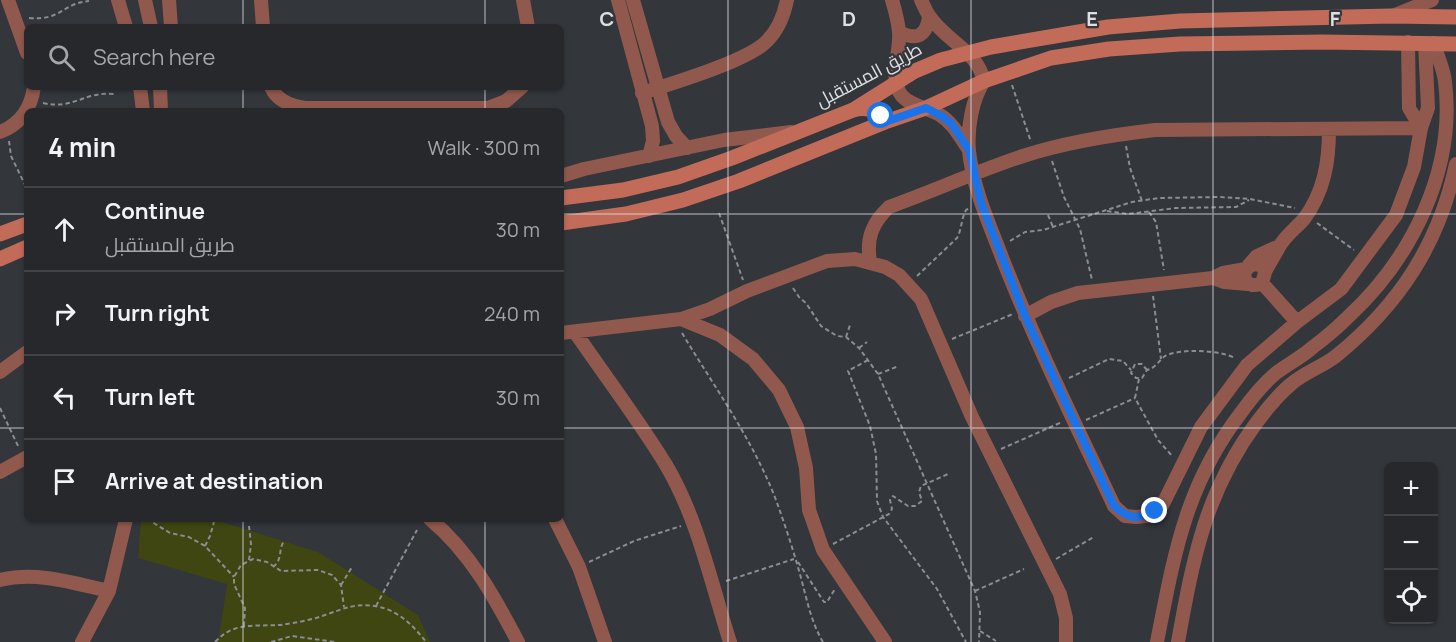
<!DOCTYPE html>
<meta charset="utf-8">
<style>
:root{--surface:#26282c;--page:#2e3034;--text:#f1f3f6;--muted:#a4a6a9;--line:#424448}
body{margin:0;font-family:Manrope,Cairo,sans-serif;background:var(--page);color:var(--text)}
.controls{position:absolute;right:18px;bottom:18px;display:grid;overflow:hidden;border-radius:9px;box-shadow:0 2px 4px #0004}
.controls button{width:54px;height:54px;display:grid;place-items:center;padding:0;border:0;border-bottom:2px solid var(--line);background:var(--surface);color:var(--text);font:30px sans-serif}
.stop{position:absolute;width:18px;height:18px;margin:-14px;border:4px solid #1a73e8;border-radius:50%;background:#fff}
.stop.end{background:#1a73e8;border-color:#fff;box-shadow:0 2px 6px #0008}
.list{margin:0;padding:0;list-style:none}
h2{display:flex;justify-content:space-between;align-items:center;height:78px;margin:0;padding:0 24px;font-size:26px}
h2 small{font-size:20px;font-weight:400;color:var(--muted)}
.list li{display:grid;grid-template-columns:39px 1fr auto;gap:18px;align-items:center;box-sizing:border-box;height:84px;padding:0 24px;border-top:2px solid var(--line)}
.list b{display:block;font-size:22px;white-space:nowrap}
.list p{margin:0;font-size:20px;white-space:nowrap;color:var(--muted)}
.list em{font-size:20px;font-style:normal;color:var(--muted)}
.icon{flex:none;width:33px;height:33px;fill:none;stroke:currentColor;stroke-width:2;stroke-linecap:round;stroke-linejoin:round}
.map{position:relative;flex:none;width:1456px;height:642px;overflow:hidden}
.search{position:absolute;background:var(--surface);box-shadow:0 2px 4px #0004;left:24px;top:24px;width:540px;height:66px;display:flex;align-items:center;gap:15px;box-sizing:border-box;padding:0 21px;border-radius:9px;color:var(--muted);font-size:22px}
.panel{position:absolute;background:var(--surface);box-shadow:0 2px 4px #0004;left:24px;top:108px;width:540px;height:414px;border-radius:9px}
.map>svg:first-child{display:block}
</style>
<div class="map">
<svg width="1456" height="642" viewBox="0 0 1456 642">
<rect width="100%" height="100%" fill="#33363b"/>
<!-- green -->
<path fill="#3f4612" d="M141,519h72l105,33 100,63 12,27h-214l3,-6 8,-52 -89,-26z"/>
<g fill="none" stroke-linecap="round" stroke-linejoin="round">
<!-- path -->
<path stroke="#8a8d91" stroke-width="2" stroke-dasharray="4.5 3" stroke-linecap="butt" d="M29,18c32,3 34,-15 60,-17
M1012,85l19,57
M43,103c30,7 42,-12 71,-9
M9,141l2,15 16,33
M1126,146l4,22 12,33
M1052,161l12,36 16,32 12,51
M1107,211l21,3 48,-6 60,-1 13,-7
M1149,212l7,10 8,48
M719,213l24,67
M1048,215l5,12
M1317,223l37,27
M1010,241l15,-9 18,-2 89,-28 27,-4 60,-1 31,2 45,9
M917,276l40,-38c5,-9 4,-19 9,-28l4,-2
M793,288l6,9 7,6 15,23 16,10 9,1 13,11 19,26 97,217 5,21 -1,30
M1153,296l8,63
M682,333c33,55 71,107 94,167 9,25 18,52 25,78 6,22 10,44 22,64
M846,337l4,-12
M952,339l61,-25
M859,348l8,-6
M868,360l-20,11 22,55 6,28 1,47 6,16 54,72 29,53
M1147,370l-5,-6h-7l-4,9 5,5h6l5,-8c9,-2 11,-9 18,-14 16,-8 54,-6 70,2
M878,374l21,-8
M1069,378l40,-19 14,2 8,9
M1139,379l-4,19 23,42 15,17
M0,408l19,40
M1086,420l49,-22
M1001,449l61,-27
M147,519l23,14 19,4 16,9 29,31
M833,544l56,-30 3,-5 -2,-9 3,-4 15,10h7l7,-5 -3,-9 2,-6 27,-12
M205,546l5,-10 4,-14
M1056,559l38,-22
M249,560l2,-16 -2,-18
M589,562l45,-21 47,-15
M798,562l26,40h3l8,-13
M273,567c10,-8 5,-17 11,-26
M726,581l68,-22
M341,585l11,-18
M975,591l49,-22
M376,606l41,-76
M244,626l1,-18 -11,-24v-7l7,-12 12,-6 14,3 14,9 37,-1 14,5 9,10 3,22
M980,631l16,10
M215,642c6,-6 11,-10 19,-13 14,-5 31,-3 46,-4 15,-2 31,-5 45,-10 18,-6 29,-12 49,-9 23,3 39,19 52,36
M271,642l21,-6 43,6"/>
<!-- street -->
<path stroke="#91594d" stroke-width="14" d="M8,0l19,53
M118,0l8,27
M145,0l6,27
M169,0l2,27
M261,0l2,27
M523,0l5,27
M618,0l34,126 1,15 -4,15
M633,0l35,122 8,14 11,12
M892,0c3,10 6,21 7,32 2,19 -11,47 3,64 9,10 26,12 38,19 13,8 20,22 29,35
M921,0c3,6 5,12 9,17 17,25 47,33 54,64 -12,18 -17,48 -15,70 4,38 21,74 34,109 33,84 73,165 111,246l11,10 11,1 10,-1 17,-12 38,-77 46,-62 50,-43 44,-33 55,-74 18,-48 7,-39 7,-20 -3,-65
M1395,15l37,-15
M899,32c18,9 27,4 30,-15
M1408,42l1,66 12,20
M140,87l3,24
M160,87l1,24
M271,87c6,14 20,19 34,21h183l18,-7 16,-14
M642,93c28,-9 106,-32 125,-52 11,-11 17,-26 20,-41
M0,132c21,-8 31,-24 34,-45
M561,176l23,-7 140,-29 67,-8
M870,261c-4,-22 2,-38 19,-54 44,-16 89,-36 134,-51 43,-14 88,-21 132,-26l266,-2
M1249,265l8,-9 22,-10
M1265,271l-4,-6 -8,-1 -7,5c-3,7 -2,13 6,16 11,1 11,-5 13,-13 1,-3 12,-21 14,-25 6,-11 17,-19 25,-28 20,-27 25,-57 25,-89
M1213,278l11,4 24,2
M1262,283l35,39
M1025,316l26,-14 27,-9 135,-15 10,-5 23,-4
M681,319l39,16 33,24 26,31 18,37 9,41 3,42 14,40 62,92
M575,332c30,44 63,87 91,133 32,54 45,118 64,177
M561,333l120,-14 29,-10 37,-18 80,-30 28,-2 30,8 14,8 22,24 51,118 88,177 6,24v24
M0,372l27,-20
M0,472l27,-15
M430,519c40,33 65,79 88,123
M555,519l24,48 26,75
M0,580c37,-9 73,3 109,11
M82,642l27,-51 17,-72
M1157,642c17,-86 28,-156 83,-228 10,-14 23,-30 36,-41 12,-9 26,-16 37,-26 12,-9 24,-19 35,-30 63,-58 108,-147 97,-235 -1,-13 -8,-26 -11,-39
M1178,642c15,-83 27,-150 79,-220 9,-12 21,-27 33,-37 13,-12 32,-18 46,-29 63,-51 103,-112 120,-192"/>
<!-- secondary -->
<path stroke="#c26b58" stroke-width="15" d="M853,110c14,-4 24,0 32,12
M561,198l62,-8 55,-13 54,-19 121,-48 62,-39 26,-11 50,-13 117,-20 72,-6 211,-5 65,1
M561,223l65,-9 57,-14 56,-19 146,-59 41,-14 58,-27 67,-23 58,-9 71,-5 142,-2 134,2
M0,234l27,-10
M0,259l27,-12"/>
</g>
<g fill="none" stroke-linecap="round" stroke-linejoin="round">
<!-- route -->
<path stroke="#1a73e8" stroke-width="8" d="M881,116l4,6 41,-14 14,7 11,8 18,27 12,53 44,113 89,190c15,13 23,14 41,5"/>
</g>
<!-- grid -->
<path fill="none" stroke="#dee0e3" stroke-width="1.5" stroke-opacity="0.55" d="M243,0v27M485,0v27M728,0v642M971,0v642M1213,0v642M243,87v24M485,87v24M0,214h27M561,214h895M0,428h27M561,428h895M243,519v123M485,519v123"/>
<g text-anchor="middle" stroke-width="4.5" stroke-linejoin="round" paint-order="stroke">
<!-- street labels -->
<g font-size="18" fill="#dee0e3" stroke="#33363b">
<text transform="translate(869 75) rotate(-28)" y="6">طريق المستقبل</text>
</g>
</g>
<g font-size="20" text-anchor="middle" font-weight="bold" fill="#dee0e3" stroke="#33363b" stroke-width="4.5" stroke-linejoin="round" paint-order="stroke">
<text x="607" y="26">C</text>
<text x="849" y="26">D</text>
<text x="1092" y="26">E</text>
<text x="1335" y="26">F</text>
</g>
</svg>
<div class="controls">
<button>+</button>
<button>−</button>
<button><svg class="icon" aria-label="locate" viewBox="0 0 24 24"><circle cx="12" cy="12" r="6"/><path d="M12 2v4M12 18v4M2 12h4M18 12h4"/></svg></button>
</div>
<div class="stop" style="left:881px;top:116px"></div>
<div class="stop end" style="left:1155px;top:511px"></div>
<div class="search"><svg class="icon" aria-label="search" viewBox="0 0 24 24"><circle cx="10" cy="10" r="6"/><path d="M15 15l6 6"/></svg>Search here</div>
<section class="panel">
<h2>4 min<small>Walk · 300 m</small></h2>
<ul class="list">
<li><svg class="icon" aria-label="ahead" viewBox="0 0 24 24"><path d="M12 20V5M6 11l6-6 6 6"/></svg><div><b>Continue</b><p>طريق المستقبل</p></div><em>30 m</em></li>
<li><svg class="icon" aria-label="right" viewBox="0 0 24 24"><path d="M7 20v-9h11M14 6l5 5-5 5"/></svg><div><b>Turn right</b></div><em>240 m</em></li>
<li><svg class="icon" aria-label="left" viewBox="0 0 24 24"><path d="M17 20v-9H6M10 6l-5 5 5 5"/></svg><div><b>Turn left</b></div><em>30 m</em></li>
<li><svg class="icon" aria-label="arrive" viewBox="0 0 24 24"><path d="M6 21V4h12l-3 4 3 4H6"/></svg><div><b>Arrive at destination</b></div></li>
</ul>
</section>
</div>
